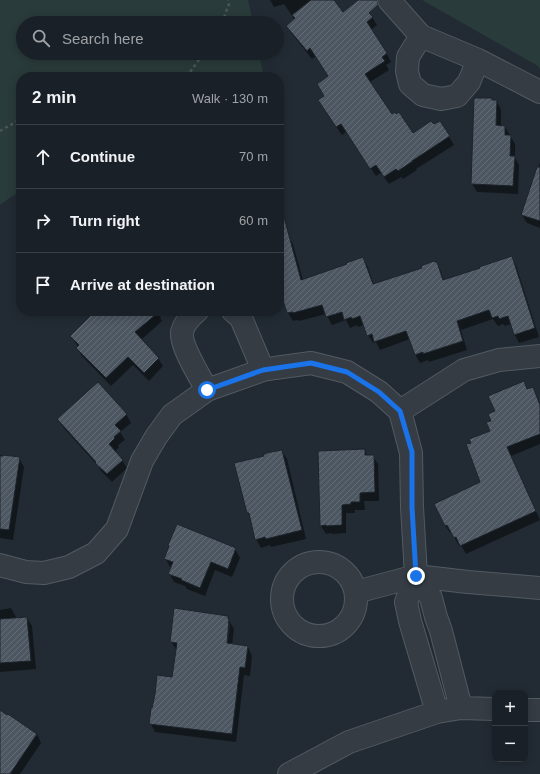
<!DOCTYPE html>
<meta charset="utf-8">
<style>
:root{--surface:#1a2027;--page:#23282f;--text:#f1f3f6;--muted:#9fa3a7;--line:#383e44}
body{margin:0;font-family:Helvetica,sans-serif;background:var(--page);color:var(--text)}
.controls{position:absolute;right:12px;bottom:12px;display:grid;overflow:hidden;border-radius:8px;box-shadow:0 2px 10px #0003}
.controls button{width:36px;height:36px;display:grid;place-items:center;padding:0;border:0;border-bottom:1px solid var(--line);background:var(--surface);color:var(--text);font:20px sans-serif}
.stop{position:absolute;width:12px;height:12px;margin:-9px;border:3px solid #1a73e8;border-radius:50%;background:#fff}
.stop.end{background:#1a73e8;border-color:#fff;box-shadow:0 1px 4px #0008}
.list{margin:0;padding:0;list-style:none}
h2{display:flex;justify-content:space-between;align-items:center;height:52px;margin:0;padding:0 16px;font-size:17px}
h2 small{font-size:13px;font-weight:400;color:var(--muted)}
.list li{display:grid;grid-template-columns:26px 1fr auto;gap:12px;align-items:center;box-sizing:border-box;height:64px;padding:0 16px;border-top:1px solid var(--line)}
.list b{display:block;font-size:15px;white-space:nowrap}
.list em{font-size:13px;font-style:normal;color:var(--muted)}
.icon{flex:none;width:22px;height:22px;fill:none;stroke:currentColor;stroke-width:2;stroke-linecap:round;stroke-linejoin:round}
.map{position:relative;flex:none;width:540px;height:774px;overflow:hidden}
.search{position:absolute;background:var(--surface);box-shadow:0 2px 10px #0003;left:16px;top:16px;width:268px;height:44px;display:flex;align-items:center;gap:10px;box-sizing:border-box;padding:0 14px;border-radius:22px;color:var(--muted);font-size:15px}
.panel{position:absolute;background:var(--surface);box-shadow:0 2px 10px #0003;left:16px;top:72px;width:268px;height:244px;border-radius:16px}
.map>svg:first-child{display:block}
</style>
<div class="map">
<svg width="540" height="774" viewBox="0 0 540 774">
<defs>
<pattern id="building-hatch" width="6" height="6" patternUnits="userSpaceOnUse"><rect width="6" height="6" fill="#4d5762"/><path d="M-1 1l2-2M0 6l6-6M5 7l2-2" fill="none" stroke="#646d77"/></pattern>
</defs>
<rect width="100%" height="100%" fill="#222b34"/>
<!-- grass -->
<path fill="#293b3a" d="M0,0h248l5,23h-230v30h236l5,24h-243v113l-21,15z
M422,0h118v69l-2,-3z"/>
<!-- shadow -->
<path fill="#0007" fill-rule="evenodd" d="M270,0h62l11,13 29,4 5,8 -6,5 7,30 9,-6 4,8 -5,3 3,5 -19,12 22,33 20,20 37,2 5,8 -38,24 1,1 -14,9 -2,-2 -12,7 -8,-11 -5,3 -30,-44 -4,3 -18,-26 5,-32 -13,-21 -4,3 -20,-25 -5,-8 8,-6 -11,-16 -10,3z
M492,99l1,2h4l4,9v17h4l10,17v14l4,7 -1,29 -41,-2 -5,-8z
M540,162v66l-13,-5 -5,-8z
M288,236l5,8 10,36 60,-22 5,9 6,18 49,-16 13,-6 5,8 3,10 37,-13 30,-11 5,8 23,72 -20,6 -4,-8 -4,-11 -6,2 -2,-2 -5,2 -5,-7 -32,11 6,20 -38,12 -1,-2 -8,3 -5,-9 -5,-15 -30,11 -4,-8 -3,1 -5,-8 -4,-10 -6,2 -1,-2 -7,3 -4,-8 -14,5 -6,-11 -27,7 -1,-1 -5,1 -5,-8 -3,-11 -6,2v-65z
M104,311h57l2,3 -3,3 2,4 -21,19 17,18 5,8 -14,15 -16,-16 -22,21 -29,-30 -5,-8 1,-1 -7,-11z
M524,383l4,7 4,-2 8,15v41l-29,12 29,64 -74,34 -5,-9 -2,1 -7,-13h-2l-5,-8 37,-42 -10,-40 19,-12 1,-10 4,-9z
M126,414l5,9 -11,9 5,8 -7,5 1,2 -4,5 7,8 5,8 -15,14 -11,-11 -3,-5 -35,-39 -5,-8z
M365,450l2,6h6l5,8 1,37h-15l1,9h-10v3h-9v20l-14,1 -1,-1 -5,1 -5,-8 -2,-74z
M282,451l5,8 19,80 -35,8 -1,-2 -9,3 -5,-9 -5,-20 -3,-6 17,-57z
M0,455l19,3 5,9 -11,73 -13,-2z
M235,549l5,9 -8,19 -17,-7 -10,26 -18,-7 -2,-3 -11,-4 -5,-9 2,-6h-1l-5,-9z
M11,608l5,9v2l11,-1 5,8 4,43 -36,3v-62z
M227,617l7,12 -2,16 16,2 4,9 -2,20 -6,-1 -8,67 -81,-10 -4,-8 22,-46 4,-28 -6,-8zM228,623h2l-3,26 -2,-1z
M0,716l37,18 4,9 -21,31h-20z"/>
<!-- building -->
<path fill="url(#building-hatch)" stroke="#1c232b" d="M311,0h23l9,12 15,-12h19l1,5 -9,8 4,4 -6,5 20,31 -5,4 3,4 -20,13 27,40 3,-2 1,2 3,-2 14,21 18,-12 3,3 6,-3 10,15 -38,25h1l-15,10 -2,-2 -12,8 -8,-12 -6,4 -29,-45 -5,3 -18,-27 6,-4 -7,-12 11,-8 -18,-28 -3,3 -21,-25 9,-8 -3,-3z
M474,98h18v2h5l-1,25 9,1v9h6l-1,21h5l-2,30 -42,-2z
M537,167h3v54l-19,-6z
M284,217l17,63 46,-16 -1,-1 17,-6 10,27 49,-16 -1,-2 13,-5 1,1h2l6,18 37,-12 -1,-1 33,-11 23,72 -21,7 -6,-19 -9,3 -1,-3 -6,2 -3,-8 -32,11 6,20 -40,13v-2l-8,3 -9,-24 -32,11 -2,-8 -5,2 -7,-20 -8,3 -1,-2 -7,3 -2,-8 -16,5 -4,-12 -29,8v-1l-6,1 -6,-19h-2v-76z
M95,311h65l-25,21 24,26 -15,15 -16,-16 -22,21 -30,-30 3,-3 -9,-9z
M524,381l3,8 6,-2 7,18v29l-33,13 29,64 -76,35 -4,-9 -2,1 -7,-13 -2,1 -11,-22 46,-22 -14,-38 5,-1 -2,-4 21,-8 -4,-9 5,-1 -3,-7 7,-3 -7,-15z
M98,382l29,32 -12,11 6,6 -7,6 1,1 -6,6 14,16 -16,14 -12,-11 1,-1 -39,-43z
M365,449v6h9l1,37 -15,1v9h-9v2l-9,1v20l-16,1v-1l-6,1 -2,-75z
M282,450l20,80 -36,9 -1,-2 -10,3 -6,-27h-2l-13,-50 30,-7 -1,-2h3v-1z
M3,455l17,2 -11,73 -9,-1v-73h3z
M177,524l59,24 -8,21 -17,-7 -11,26 -19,-8 1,-1 -14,-5 5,-12 -9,-3 5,-13 -1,-1z
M174,608l54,8v3h1l-2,24 21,3 -3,22 -5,-1 -8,67 -83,-10 2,-16h1l3,-14 2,-19 15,2 5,-34 -7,-1z
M27,617l4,44 -31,2v-44z
M0,710l7,5 1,-1 29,20 -27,40h-10z"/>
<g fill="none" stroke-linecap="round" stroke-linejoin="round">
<!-- minor casing -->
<g stroke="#525a62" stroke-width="24">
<path id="minor" d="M389,0l32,36 57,24 62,32
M421,36l-13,21 -1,14 3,13 13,11 18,4 16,-3 12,-14 9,-22
M197,311c-6,5 -13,12 -15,21 -2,13 18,45 25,58
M233,311l8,7 22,52
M400,411l64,-41 35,-10 41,-4
M282 599a37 37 0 1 1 74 0a37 37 0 1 1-74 0Z
M0,565l26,7 18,1 25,-6 27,-14 21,-24 25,-68 14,-24 16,-22 35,-25 56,-20 12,-2 36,-5 36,9 32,20 21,19 11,42 1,54 4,69 -10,26 4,19 27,91
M416,576l15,22 5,19 5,14 20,77
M356,592l60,-16 52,6 72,6
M525,710h15
M289,774l60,-32 88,-30 24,-4 34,1"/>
</g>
<!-- path -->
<path stroke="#485859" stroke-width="2.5" stroke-dasharray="3 3" stroke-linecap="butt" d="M222,23l7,-19 -1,-4
M102,77l11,-2 11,2
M173,77l17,-5 14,-19
M0,131l21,-12"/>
<!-- minor -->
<use href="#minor" stroke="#353c44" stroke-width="22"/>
</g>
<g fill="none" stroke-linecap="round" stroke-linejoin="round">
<!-- route -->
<path stroke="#1a73e8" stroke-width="5" d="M207,390l56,-20 48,-7 36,9 32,20 21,19 12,41v55l4,69"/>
</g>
</svg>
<div class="controls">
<button>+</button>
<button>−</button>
</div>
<div class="stop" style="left:207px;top:390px"></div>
<div class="stop end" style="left:416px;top:576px"></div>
<div class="search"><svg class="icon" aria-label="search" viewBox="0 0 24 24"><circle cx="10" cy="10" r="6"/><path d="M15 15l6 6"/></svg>Search here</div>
<section class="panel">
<h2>2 min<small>Walk · 130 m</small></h2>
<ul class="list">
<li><svg class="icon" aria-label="ahead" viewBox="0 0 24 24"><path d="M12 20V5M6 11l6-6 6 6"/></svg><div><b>Continue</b></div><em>70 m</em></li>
<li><svg class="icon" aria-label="right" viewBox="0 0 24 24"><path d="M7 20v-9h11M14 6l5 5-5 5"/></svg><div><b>Turn right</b></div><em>60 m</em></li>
<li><svg class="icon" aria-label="arrive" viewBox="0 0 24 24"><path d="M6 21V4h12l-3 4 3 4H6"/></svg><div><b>Arrive at destination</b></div></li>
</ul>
</section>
</div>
